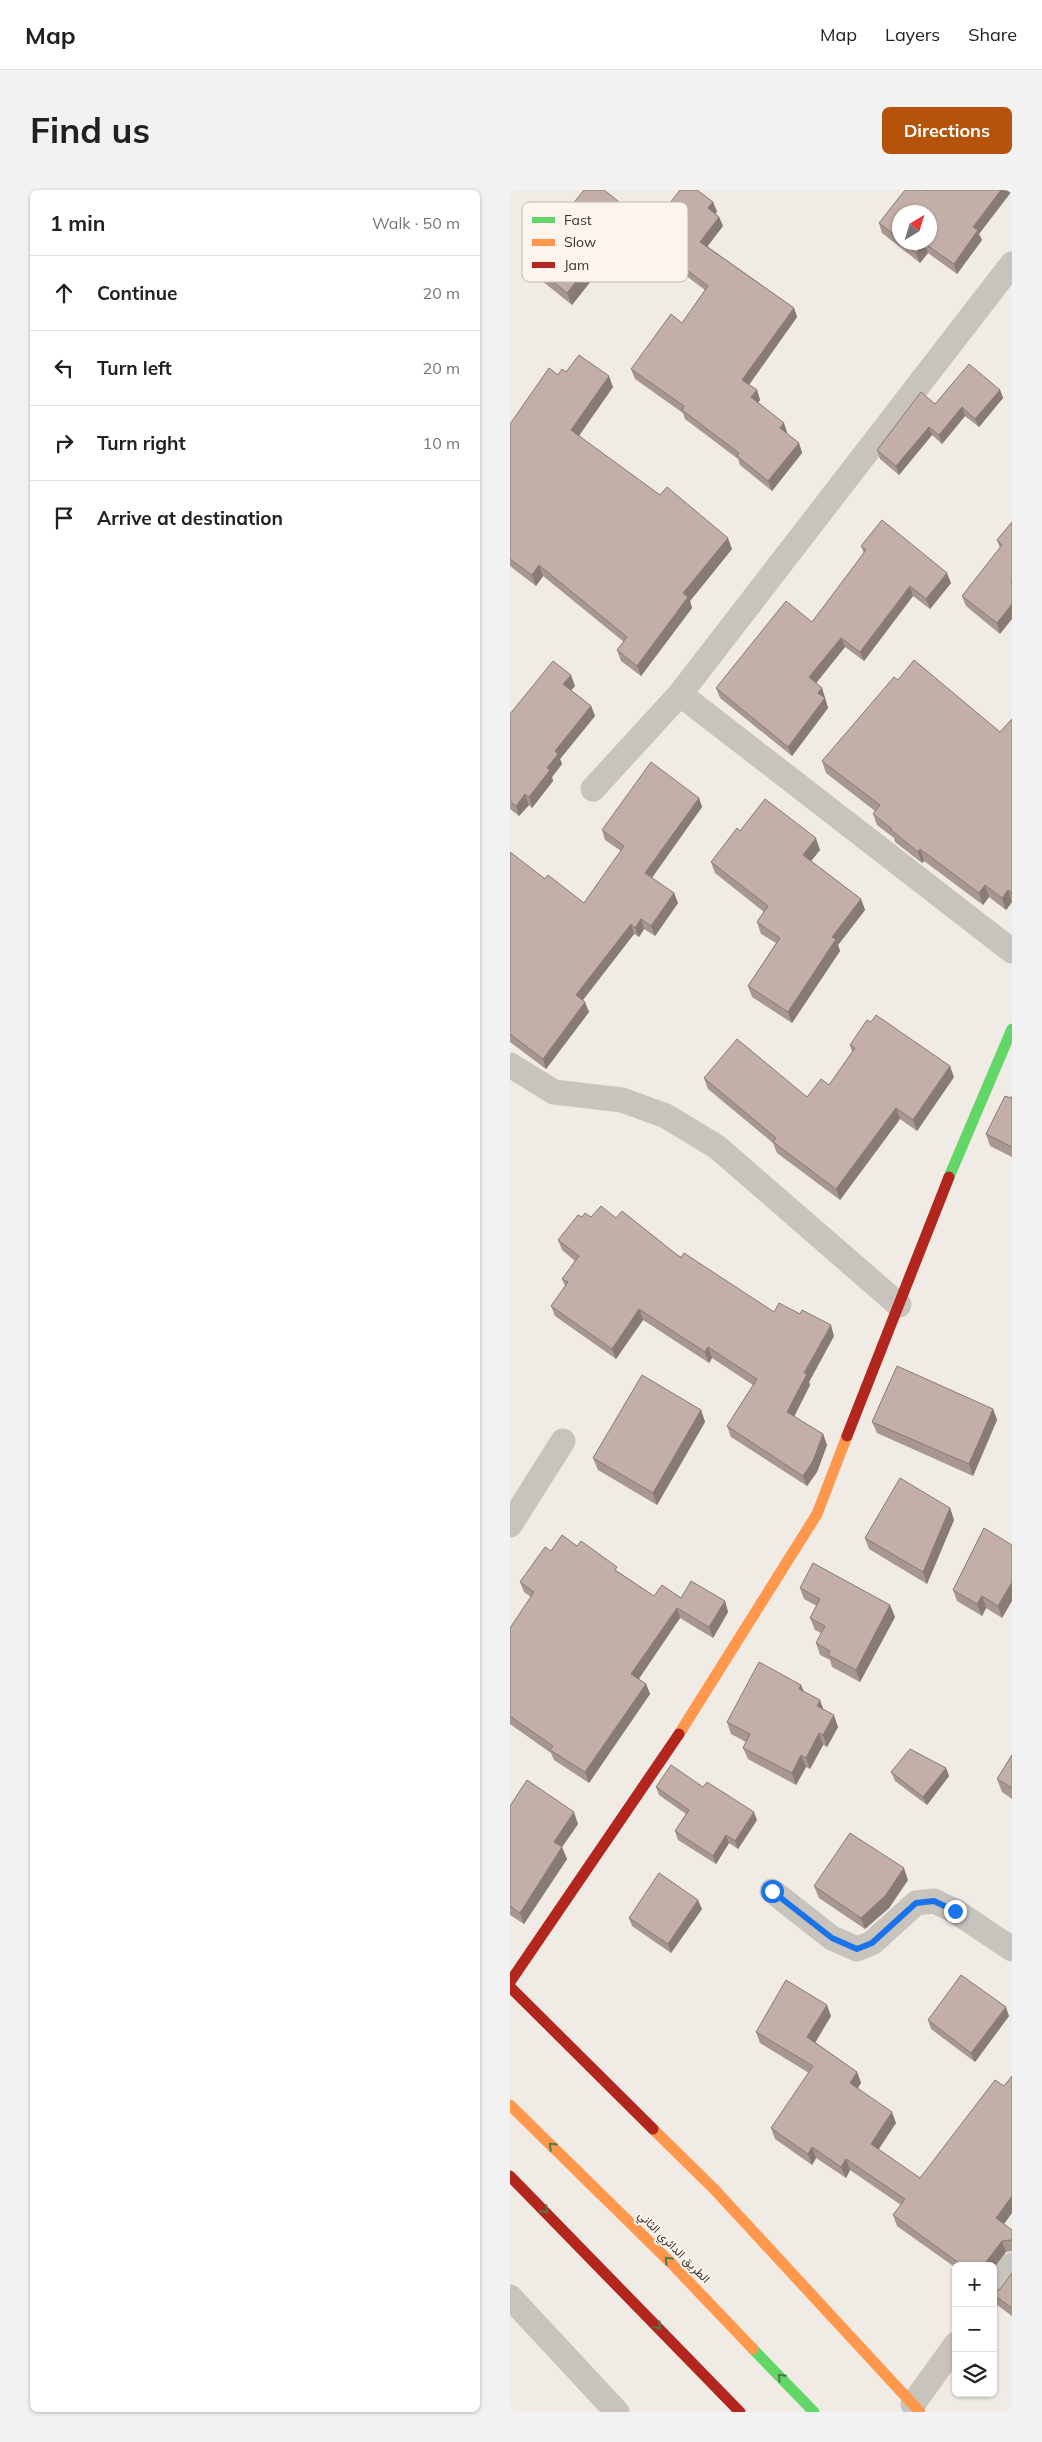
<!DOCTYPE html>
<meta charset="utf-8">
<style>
:root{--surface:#fff;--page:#f2f2f2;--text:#202124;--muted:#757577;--line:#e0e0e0;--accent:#b45309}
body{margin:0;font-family:Mulish,Vazirmatn,sans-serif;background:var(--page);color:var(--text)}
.controls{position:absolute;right:15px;bottom:15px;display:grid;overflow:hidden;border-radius:8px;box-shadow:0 1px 4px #0004}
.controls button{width:45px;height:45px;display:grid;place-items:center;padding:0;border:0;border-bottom:1px solid var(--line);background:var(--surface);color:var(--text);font:25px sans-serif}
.compass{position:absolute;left:382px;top:15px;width:45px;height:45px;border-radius:50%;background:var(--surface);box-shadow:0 1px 4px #0004;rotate:38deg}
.stop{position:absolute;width:15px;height:15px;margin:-11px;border:4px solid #1a73e8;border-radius:50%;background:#fff}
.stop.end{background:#1a73e8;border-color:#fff;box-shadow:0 1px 5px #0008}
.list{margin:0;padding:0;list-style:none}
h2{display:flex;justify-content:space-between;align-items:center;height:65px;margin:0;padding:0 20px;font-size:21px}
h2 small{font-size:16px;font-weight:400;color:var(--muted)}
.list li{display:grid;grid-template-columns:32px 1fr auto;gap:15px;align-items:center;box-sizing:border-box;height:75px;padding:0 20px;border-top:1px solid var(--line)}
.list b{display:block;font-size:19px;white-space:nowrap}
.list em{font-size:16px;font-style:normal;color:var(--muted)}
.icon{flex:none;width:28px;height:28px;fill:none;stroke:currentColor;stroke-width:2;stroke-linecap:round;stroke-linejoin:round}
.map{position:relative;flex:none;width:502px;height:2222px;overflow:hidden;border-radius:8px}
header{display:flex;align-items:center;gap:30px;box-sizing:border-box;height:70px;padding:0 25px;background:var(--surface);border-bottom:1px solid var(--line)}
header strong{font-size:24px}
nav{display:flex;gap:28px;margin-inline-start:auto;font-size:18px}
.intro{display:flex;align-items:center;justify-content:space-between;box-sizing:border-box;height:120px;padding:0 30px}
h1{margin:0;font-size:35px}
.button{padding:12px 22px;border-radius:8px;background:var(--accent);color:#fff;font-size:18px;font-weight:700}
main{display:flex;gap:30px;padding:0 30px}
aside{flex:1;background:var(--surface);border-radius:8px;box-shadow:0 1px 4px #0004}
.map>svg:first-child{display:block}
</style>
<header>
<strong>Map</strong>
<nav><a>Map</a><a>Layers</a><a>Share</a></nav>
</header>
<div class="intro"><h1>Find us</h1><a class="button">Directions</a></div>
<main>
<aside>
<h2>1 min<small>Walk · 50 m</small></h2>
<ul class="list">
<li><svg class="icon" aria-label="ahead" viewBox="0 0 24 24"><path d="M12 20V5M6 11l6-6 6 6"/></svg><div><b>Continue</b></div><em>20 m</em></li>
<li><svg class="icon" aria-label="left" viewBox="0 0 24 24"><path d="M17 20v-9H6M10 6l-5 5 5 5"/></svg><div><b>Turn left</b></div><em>20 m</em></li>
<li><svg class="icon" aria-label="right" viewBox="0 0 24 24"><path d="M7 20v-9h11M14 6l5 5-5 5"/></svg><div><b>Turn right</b></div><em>10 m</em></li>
<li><svg class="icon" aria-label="arrive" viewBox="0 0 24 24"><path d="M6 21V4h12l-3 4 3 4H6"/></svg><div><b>Arrive at destination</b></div></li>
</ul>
</aside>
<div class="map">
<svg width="502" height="2222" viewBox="0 0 502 2222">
<rect width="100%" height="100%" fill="#f0ebe5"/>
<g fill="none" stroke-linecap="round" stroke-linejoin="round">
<!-- street -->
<path stroke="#c9c3be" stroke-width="25" d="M170,504l332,257
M83,599l87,-95 332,-430
M0,875l44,27 68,8 44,16 51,31 182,158
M0,1335l53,-84
M262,1701l60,47 25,11 15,-6 44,-40 18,-2 21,10 57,38
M483,2101l19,-26
M0,2107l107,115
M403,2214l43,-60"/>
<!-- fast -->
<path stroke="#63d668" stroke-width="11" d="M439,987l63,-148
M243,2159l61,63"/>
<!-- slow -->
<path stroke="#ff974d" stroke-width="11" d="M169,1544l138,-220 30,-78
M0,1915l162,159 81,85
M143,1939l62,61 205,222"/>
<!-- jam -->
<path stroke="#b3261e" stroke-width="11" d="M337,1246l102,-259
M0,1792l169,-248
M0,1797l143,142
M0,1986l230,236"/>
</g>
<!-- wall -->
<path fill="#a89690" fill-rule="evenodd" d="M502,0l-33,44 3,6 -25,34 -29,-21 -8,10 -38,-30 -3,-10 48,-32zM390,22l30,30h-30z
M203,12l4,10 -2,1 4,4 4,9 -16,20 87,62 3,9 -48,68 8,5 3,10 -2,2 29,30 -1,1 13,10 3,10 -30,38 -32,-26 -2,-6 -53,-40 -2,-6 -48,-34 -4,-10 51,-46 23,-33 -57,-43 -4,-10z
M126,34l-64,81 -41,-33 -4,-12z
M56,182l47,15 -34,49 153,113 -42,52 2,7 -51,68 -20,-15 -4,-11 7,-8 -81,-66 -7,10 -26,-20v-142l48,-49z
M490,200l3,8 -24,29 -14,-11 -23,28 -10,-9 -33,40 -19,-16 -3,-9 58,-46z
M502,332l-12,112 -34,-28 -4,-10 38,-48 -3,-8z
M351,356l90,37 -21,26 -17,-13 -49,65 -19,-14 -29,36 6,5 6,20 -36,48 -72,-58 -4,-10 96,-66 52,-68z
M388,490l102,52 12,-13v183l-6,8 -17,-13 -6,8 -59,-44 -2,2 -27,-21 -1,-4 -17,-13 -4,-11 2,-3 -49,-38 -4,-12z
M65,496l-4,4 20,16 4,10 -35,43 2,5 -10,13 1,4 -21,27 -3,-3 -10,11 -9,-7v-95z
M189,608l3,9 -50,71 22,15 4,10 -23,33 -11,-7 -5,8 -5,-3 -51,66 6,12 -43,57 -36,-27v-190l35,27 39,24 37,-52 -16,-11 -3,-10z
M230,641l80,19 -9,11 50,38 4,11 -27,35 2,6 -48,72 -40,-26 -4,-11 28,-43 -15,-9 -4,-12 7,-10 -49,-39 -4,-11z
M340,855l104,32 -37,54 -17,-12 -60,81 -63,-47 -4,-10 -65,-54 -4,-11 103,19 22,-12 23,-33z
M502,906v61l-22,-11 -4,-12z
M72,1027l34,1 158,94 60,24 -25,46 1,3 -16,31 29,18 4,11 -10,27 -10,14 -76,-49 -4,-11 26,-41 -41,-27 -3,5 -66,-43 -27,39 -61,-43 -4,-10 14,-20 -3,-7 13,-18 -13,-11 -4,-10z
M483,1219l4,11 -24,56 -96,-43 -5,-11z
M191,1220l4,12 -48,83 -59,-35 -5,-12z
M440,1318l4,12 -27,64 -58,-35 -4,-11z
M474,1338l18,90 -16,-10 -4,8 -25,-15 -4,-11z
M67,1356l43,27 34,23 71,5 3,11 -15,26 -33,-20 -41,61 7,5 4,10 -61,89 -35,-23 -3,-7 -41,-29v-96l21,-31 -7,-5 -4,-10 31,-31z
M290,1398l90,17 5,12 -35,65 -28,-15 -2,-7 -10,-5 -4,-12 5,-10 -6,-3 -5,-12 7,-12 -13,-7z
M294,1501l19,18 15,18 -11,20 -4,-2 -13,24 -4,-2 -10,18 -48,-26 -5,-11 3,-6 -15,-8 -4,-12z
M502,1565v44l-10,-7 -5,-13z
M436,1578l3,8 -22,29 -32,-24 -4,-9z
M146,1597h47l54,33 -19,29 -9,-6 -13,21 -38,-24 -3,-9 11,-17 -27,-19z
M0,1616l68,18 -16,23 5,12 -43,65 -14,-9z
M398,1690l-19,28 -24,21 -46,-31 -5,-12z
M192,1719l-31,44 -39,-27 -3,-8z
M321,1826l-16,26 42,30 4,11 -3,5 38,35 -18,26 42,29 84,-92 8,-10v137l-8,11 8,6v21l-6,1 -13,17v-3h-37v2l-59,-42 -4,-11 8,-10 -51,-35 -4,8 -30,-20 -4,7 -37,-26 -4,-11 38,-55 -49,-30 -4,-11z
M499,1826l-34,46 -44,-33 -3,-9z
M502,2083v43l-15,-11 -4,-10v-2l8,-5z"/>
<!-- shaded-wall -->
<path fill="#887a75" d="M491,0l11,1 -33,43 3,6 -25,34 -3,-10 19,-37z
M203,12l4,10 -5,6 -4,-10z
M122,22l4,12 -64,81 -5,-12z
M209,27l4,9 -19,25 -4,-9z
M414,53l4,10 -8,10 -4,-10z
M284,118l3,9 -51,72 -4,-9z
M99,186l4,11 -38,54 -4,-11z
M247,200l3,10 -5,7 -4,-10z
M490,200l3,8 -24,29 -4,-8z
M452,217l3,9 -23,28 -3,-9z
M274,233l3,9 -4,5 -3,-9z
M419,237l3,8 -33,40 -3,-9z
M289,253l3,10 -30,38 -4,-10z
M218,348l4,11 -42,52 2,7 -51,68 -4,-10 46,-73z
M29,375l4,11 -7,10 -4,-11z
M437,383l4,10 -21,26 -4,-10z
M400,396l3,10 -49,65 -4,-9z
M502,414v15l-12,15 -3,-11z
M331,448l4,9 -32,40 -4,-10z
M61,485l4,11 -8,9 -4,-11z
M312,498l6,20 -36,48 -4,-9 30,-54z
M81,516l4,10 -35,43 2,5 -10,13 1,4 -21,27 -3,-11 18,-29 8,-17z
M15,604l4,11 -10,11 -3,-10z
M189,608l3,9 -54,76 -3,-10z
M306,648l4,12 -13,16 -4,-11z
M410,659l4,12 -2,2 -4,-11z
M475,695l4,12 -6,8 -4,-12z
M498,700l4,12 -6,8 -4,-12z
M164,703l4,10 -23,33 -4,-10z
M351,709l4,11 -27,35 2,6 -48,72 -4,-11 44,-75z
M131,729l3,10 -5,8 -4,-9z
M121,734l3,10 -55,71 -3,-10z
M75,812l4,10 -43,57 -3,-10z
M440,876l4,11 -37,54 -4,-11z
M386,918l4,11 -60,81 -4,-11z
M129,1119l4,11 -27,39 -4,-10z
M321,1135l3,11 -25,46 1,3 -19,38 -4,-11 17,-39z
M198,1157l4,11 -3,5 -4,-11z
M483,1219l4,11 -24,56 -4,-12z
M191,1220l4,12 -48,83 -4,-12z
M313,1244l4,11 -10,27 -10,14 -4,-10z
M440,1318l4,12 -27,64 -4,-12z
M502,1392v19l-10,17 -4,-12z
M472,1406l4,12 -4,8 -5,-12z
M215,1411l3,11 -15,26 -4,-11z
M380,1415l5,12 -35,65 -4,-12z
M167,1418l3,10 -45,66 -4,-10z
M136,1494l4,10 -61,89 -4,-11z
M291,1495l5,11 -7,-7z
M310,1510l4,11 -7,-5z
M324,1525l4,12 -11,20 -4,-12z
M309,1543l4,12 -13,24 -4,-11z
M291,1565l5,12 -10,18 -4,-12z
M436,1578l3,8 -22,29 -4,-8z
M64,1622l4,12 -20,29 -4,-11z
M244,1622l3,8 -19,29 -3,-8z
M216,1645l3,8 -13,21 -3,-8z
M52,1657l5,12 -43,65 -4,-11z
M394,1678l4,12 -19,28 -24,21 -4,-11z
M188,1710l4,9 -31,44 -3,-9z
M317,1815l4,11 -19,32 -5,-11z
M496,1817l3,9 -34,46 -4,-9z
M347,1882l4,11 -7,11 -4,-11z
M382,1922l4,11 -21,32 -4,-11z
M302,1957l4,11 -4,7 -4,-11z
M336,1969l4,11 -4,8 -5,-11z
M502,2006v17l-12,16 -4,-11z
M492,2051l4,11 -13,17v-3h-10z"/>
<!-- building -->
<path fill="#c3afa7" stroke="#887a75" d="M74,0h20l28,22 -65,81 -40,-33z
M170,0h17l16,12 -5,6 11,9 -19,25 94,66 -52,72 15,10 -6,7 33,26 -4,5 19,15 -31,38 -31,-25 2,-3 -57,-43 2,-4 -53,-37 40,-55 11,9 26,-37 -64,-49z
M395,0h21l1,1v-1h74l-28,37 5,3 -24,34 -30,-21 -8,10 -13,-11h27v-30h-30v27l-21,-16z
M69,165l30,21 -38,54 89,65 7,-8 61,51 -45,55 5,4 -51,69 -20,-16 10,-13 -88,-72 -7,10 -22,-16v-135l39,-56 9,7 4,-6 4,3z
M459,174l31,26 -25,29 -13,-12 -23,28 -10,-8 -33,39 -19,-16 44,-58 14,12z
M372,330l65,53 -21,26 -16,-13 -50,66 -19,-14 -32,39 13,11 -4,5 7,5 -37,49 -72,-59 70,-87 26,21 54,-72 -5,-4z
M502,332v59l-1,1 1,1v21l-15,19 -35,-27 40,-51 -5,-5z
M404,470l86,72 12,-13v174l-4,-3 -6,8 -17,-13 -6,8 -59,-44 -2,3 -27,-22 1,-1 -19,-15 7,-9 -58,-44 72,-84 4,3z
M43,471l18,14 -8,9 28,22 -36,45 3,3 -11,14 3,2 -21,27 -4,-3 -9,12 -6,-5v-87z
M141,572l48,36 -54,75 29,20 -23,33 -10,-7 -6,9 -4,-4 -55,71 9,7 -42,57 -33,-25v-182l35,27 3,-4 36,28 40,-57 -22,-16z
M255,609l51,39 -13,17 58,44 -29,38 4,2 -48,73 -40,-26 32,-48 -23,-16 11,-16 -57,-44 26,-34 3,3z
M366,825l74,51 -37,54 -17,-12 -60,81 -63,-47 3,-4 -72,-60 33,-39 70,58 14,-18 8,6 26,-37 -5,-3 17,-25 4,2z
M495,906l6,2 1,-2v51l-26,-13z
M91,1016l15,12 6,-7 59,47 3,-5 90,59 5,-9 21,11 2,-4 29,15 -27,48 3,1 -20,38 36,22 -10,27 -10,15 -76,-50 30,-47 -49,-32 -3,5 -66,-43 -27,40 -61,-43 17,-24 -6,-3 17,-23 -21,-16 20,-25 4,2 3,-4 6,4z
M387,1176l96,43 -24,55 -97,-42z
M132,1185l59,35 -48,83 -60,-35z
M390,1288l50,30 -27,64 -58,-34z
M474,1338l28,17v37l-14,24 -16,-10 -5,8 -24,-14z
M52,1345l15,11 4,-5 36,26 -2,3 39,26 8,-11 19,13 10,-17 34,20 -16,26 -32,-19 -46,66 15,10 -61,88 -35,-22 3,-4 -43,-30v-88l24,-36 -14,-10 25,-35 6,4z
M303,1373l77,42 -34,65 -28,-15 2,-4 -14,-8 9,-17 -15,-8 10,-19 -20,-11z
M249,1472l42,23 -2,4 21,11 -3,6 17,9 -11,20 -4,-2 -13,25 -5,-3 -9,18 -49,-25 7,-14 -23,-12z
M400,1559l36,19 -23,29 -32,-25z
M502,1565v33l-15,-9z
M161,1575l32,22 4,-5 47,30 -19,29 -9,-6 -13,21 -38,-25 14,-21 -33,-23z
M17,1590l47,32 -20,30 8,5 -42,66 -10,-7v-100z
M340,1643l54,35 -19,28 -24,22 -47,-32z
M149,1683l39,27 -30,44 -39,-26z
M451,1785l45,32 -35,46 -43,-33z
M276,1790l41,25 -20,32 50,35 -7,11 42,29 -21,32 49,34 75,-98 9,6 8,-10v120l-16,22 16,12v11l-2,-1 -8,1 -19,25h-20l-70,-51 12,-16 -59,-40 -5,8 -29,-20 -4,7 -37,-26 42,-62 -57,-34z
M502,2083v35l-19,-14 8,-6z"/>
<!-- one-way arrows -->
<defs><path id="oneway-chevron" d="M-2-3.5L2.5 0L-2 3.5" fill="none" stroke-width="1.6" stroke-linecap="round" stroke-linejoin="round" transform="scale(1.25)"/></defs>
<g stroke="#4d7b46">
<use href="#oneway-chevron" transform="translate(42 1956) rotate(-136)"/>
<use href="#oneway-chevron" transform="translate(35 2020) rotate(45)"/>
<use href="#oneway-chevron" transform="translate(158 2070) rotate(-135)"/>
<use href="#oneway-chevron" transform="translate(148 2136) rotate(46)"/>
<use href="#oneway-chevron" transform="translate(271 2187) rotate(-133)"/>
</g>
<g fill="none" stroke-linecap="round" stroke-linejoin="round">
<!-- route -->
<path stroke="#1a73e8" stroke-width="6" d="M262,1701l60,47 25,11 15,-6 44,-40 18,-2 21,10"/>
</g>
<g text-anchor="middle" stroke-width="4" stroke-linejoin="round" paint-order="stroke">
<!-- street labels -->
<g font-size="12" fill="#3b302b" stroke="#fbf5ee">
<text transform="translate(164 2057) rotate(45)" y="4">الطريق الدائري الثاني</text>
</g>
</g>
<!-- legend -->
<rect x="12" y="12" width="166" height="80" rx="8" fill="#fbf5ee" stroke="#c1bab4" stroke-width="1"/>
<rect x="22" y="27" width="23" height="6" fill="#63d668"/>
<rect x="22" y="49" width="23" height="7" fill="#ff974d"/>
<rect x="22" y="72" width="23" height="6" fill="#b3261e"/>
<g font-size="14" fill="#3b302b">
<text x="54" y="35">Fast</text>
<text x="54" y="57">Slow</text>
<text x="54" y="80">Jam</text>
</g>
</svg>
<div class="controls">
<button>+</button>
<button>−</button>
<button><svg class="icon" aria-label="layers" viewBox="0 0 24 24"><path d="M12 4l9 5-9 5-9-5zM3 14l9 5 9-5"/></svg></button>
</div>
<svg class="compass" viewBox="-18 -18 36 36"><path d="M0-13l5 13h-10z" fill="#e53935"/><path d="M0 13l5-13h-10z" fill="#757577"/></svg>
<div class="stop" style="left:262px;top:1701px"></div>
<div class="stop end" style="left:445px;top:1721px"></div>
</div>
</main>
